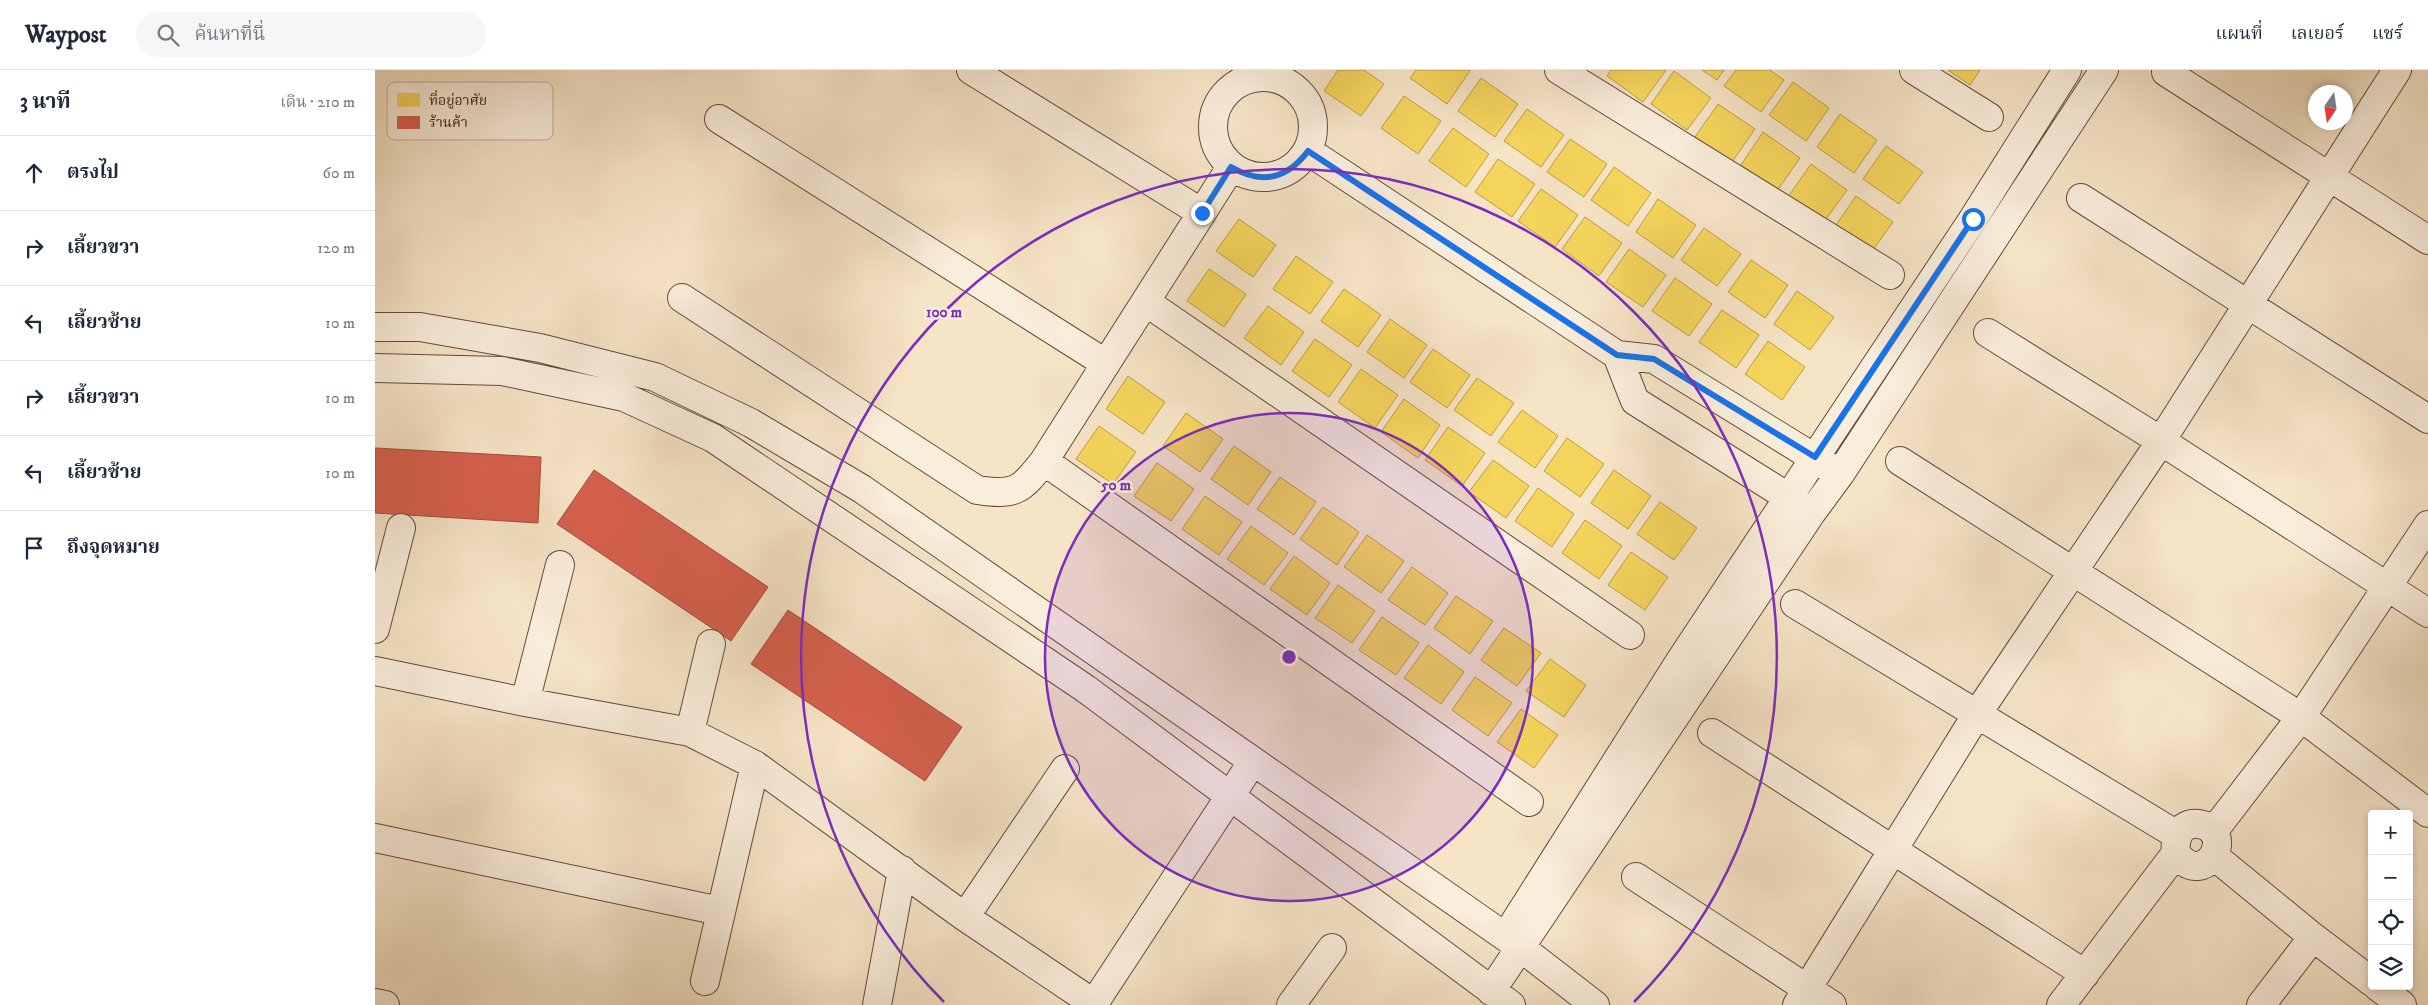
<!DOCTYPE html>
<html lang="th">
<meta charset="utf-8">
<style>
:root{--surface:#fff;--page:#f6f6f7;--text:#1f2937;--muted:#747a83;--line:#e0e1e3}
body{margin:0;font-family:"IM FELL DW Pica","Noto Serif Thai",serif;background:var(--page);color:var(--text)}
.controls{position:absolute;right:15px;bottom:15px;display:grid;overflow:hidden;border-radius:5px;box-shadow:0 2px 8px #0003}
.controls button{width:45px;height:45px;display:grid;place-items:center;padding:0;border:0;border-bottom:1px solid var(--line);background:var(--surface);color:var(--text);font:25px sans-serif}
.compass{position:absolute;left:1933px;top:15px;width:45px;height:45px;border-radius:50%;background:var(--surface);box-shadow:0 2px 8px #0003;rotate:193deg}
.stop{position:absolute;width:15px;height:15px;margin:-11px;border:4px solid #1a73e8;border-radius:50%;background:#fff}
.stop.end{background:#1a73e8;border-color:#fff;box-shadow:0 1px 5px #0008}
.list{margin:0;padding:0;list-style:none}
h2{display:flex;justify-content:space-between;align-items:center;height:65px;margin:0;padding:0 20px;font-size:21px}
h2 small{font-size:16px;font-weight:400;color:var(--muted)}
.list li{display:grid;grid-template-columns:32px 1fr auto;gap:15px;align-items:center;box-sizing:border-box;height:75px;padding:0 20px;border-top:1px solid var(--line)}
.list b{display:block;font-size:19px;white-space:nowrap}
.list em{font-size:16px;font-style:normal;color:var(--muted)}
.icon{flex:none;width:28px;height:28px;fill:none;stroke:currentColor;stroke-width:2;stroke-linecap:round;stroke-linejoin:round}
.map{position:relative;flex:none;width:2053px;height:935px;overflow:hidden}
header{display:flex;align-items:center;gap:30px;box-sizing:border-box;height:70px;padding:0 25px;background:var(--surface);border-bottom:1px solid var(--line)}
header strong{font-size:24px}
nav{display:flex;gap:28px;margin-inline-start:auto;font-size:18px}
.search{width:350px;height:45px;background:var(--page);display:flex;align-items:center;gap:12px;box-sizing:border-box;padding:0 18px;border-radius:28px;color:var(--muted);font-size:19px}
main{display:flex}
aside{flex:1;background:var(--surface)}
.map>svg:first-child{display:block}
</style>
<header>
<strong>Waypost</strong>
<div class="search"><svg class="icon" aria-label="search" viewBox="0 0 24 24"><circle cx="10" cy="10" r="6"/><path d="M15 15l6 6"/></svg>ค้นหาที่นี่</div>
<nav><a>แผนที่</a><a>เลเยอร์</a><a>แชร์</a></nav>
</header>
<main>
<aside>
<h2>3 นาที<small>เดิน · 210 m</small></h2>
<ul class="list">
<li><svg class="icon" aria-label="ahead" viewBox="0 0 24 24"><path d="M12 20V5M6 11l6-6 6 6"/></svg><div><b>ตรงไป</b></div><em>60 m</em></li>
<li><svg class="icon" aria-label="right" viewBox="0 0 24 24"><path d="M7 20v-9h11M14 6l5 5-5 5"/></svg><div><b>เลี้ยวขวา</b></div><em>120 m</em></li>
<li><svg class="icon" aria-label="left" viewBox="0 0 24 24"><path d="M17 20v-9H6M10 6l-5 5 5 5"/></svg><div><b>เลี้ยวซ้าย</b></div><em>10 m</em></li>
<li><svg class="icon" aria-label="right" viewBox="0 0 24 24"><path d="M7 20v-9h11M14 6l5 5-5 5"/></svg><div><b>เลี้ยวขวา</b></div><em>10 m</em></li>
<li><svg class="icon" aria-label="left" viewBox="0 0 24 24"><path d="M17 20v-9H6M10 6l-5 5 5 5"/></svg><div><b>เลี้ยวซ้าย</b></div><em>10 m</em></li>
<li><svg class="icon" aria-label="arrive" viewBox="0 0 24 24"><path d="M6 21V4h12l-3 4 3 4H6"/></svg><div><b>ถึงจุดหมาย</b></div></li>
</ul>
</aside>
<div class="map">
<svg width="2053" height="935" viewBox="0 0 2053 935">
<rect width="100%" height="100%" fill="#f6e4c7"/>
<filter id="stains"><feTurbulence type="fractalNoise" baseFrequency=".004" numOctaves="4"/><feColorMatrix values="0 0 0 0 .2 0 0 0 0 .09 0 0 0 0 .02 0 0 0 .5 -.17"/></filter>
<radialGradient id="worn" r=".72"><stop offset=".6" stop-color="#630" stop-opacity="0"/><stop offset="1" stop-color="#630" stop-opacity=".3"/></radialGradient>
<!-- homes -->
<path fill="#f6d55c" stroke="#bb9d42" d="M963,0h26l20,14 -23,32 -37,-25z
M1041,0h53l1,1 -23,33 -37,-26z
M1236,0h55l-23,32 -36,-26z
M1327,0h22l-7,10z
M1361,0h34l14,10 -23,32 -37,-26z
M1573,0h32l-10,15z
M1299,1l37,27 -24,32 -36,-26z
M1106,8l37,26 -23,33 -37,-26z
M1418,12l36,26 -23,33 -37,-26z
M1029,26l37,25 -23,33 -37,-26z
M1343,34l37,25 -23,33 -37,-25z
M1152,39l37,26 -23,32 -37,-26z
M1465,44l37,26 -23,33 -37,-26z
M1078,58l36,26 -23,33 -37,-26z
M1388,62l37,26 -23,33 -36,-26z
M1195,69l37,25 -23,33 -37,-25z
M1511,76l37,26 -24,32 -36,-25z
M1123,89l37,25 -23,33 -37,-25z
M1436,94l36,26 -23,32 -36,-25z
M1239,97l37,26 -23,33 -37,-26z
M1166,119l37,26 -23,32 -37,-26z
M1481,126l37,26 -23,32 -36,-26z
M1283,129l38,26 -23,33 -37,-26z
M1210,147l37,26 -23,33 -37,-27z
M864,149l37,26 -23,32 -37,-26z
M1329,158l37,26 -24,32 -36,-26z
M1254,179l37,26 -23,32 -37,-25z
M921,186l37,26 -23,32 -37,-25z
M1376,190l37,25 -23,33 -37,-26z
M834,199l37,25 -22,33 -37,-26z
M1300,208l37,26 -23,32 -37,-25z
M969,219l37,26 -23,32 -37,-26z
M1422,221l37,26 -24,33 -36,-26z
M893,236l36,26 -23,33 -37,-27z
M1347,240l37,25 -23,33 -37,-26z
M1015,249l37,26 -23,33 -37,-26z
M940,269l37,26 -23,32 -37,-26z
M1393,271l37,26 -23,33 -37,-26z
M1058,279l37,26 -23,33 -37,-26z
M986,299l37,26 -23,33 -37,-26z
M753,306l37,26 -22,32 -37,-25z
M1102,308l37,25 -23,33 -37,-26z
M1029,329l36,26 -22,33 -37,-26z
M1147,340l36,26 -23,32 -37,-26z
M811,343l37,26 -23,33 -37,-26z
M724,356l37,26 -23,32 -37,-25z
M1073,357l37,26 -23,33 -37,-26z
M1192,368l37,26 -24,33 -36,-26z
M859,376l37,26 -23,33 -37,-26z
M1118,390l36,26 -23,32 -37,-26z
M782,393l37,26 -23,32 -37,-25z
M1239,400l37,26 -23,33 -37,-26z
M905,407l36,25 -22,33 -37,-26z
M1163,418l36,26 -22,33 -37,-26z
M830,426l37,26 -23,33 -37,-26z
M1285,432l37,26 -23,32 -37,-26z
M948,437l36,25 -22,33 -37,-26z
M1210,450l37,26 -23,33 -37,-26z
M876,456l37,27 -24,32 -37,-26z
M992,465l37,26 -23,32 -37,-26z
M1256,482l37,25 -23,33 -37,-25z
M919,486l36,27 -23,32 -37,-26z
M1037,497l36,26 -23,32 -37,-25z
M963,515l37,26 -23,32 -37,-25z
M1081,526l37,25 -23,33 -36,-26z
M1007,547l37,26 -23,32 -37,-25z
M1129,558l37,25 -24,33 -36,-26z
M1053,575l36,27 -23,32 -37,-26z
M1175,589l36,26 -22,32 -38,-26z
M1100,607l37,26 -24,33 -36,-26z
M1146,639l37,26 -24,33 -37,-26z"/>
<!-- shops -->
<path fill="#d6604d" stroke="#a54b38" d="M0,378l166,9 -3,66 -163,-10z
M219,400l174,117 -37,54 -174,-117z
M413,540l174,117 -37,54 -174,-117z"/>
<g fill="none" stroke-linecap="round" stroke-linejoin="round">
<!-- minor casing -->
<g stroke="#634c37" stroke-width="30">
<path id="minor" d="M596,0l231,143
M1184,0l331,205
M1539,0l75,47
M1791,2l262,168
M838 57a50 50 0 1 1 100 0a50 50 0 1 1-100 0Z
M344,49l386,244
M933,81l309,204 37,4 175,108
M1706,128l347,221
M307,228l295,192c39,6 44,0 67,-29l187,-294
M771,232l484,333
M0,257h45l120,21 115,29 96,46 111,66 658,458 75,58
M1613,263l173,108 267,172
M1242,285l18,46 169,106
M0,298l127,3 122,26 89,41 373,251 425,316
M669,391l485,341
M1525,391l401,256 127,96
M1420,534l382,231
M0,559l26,-101
M0,601l150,31 165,30 65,33 210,152 131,88
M150,632l35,-137
M315,662l21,-88
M1337,663l373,241
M1838,762l88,-115 127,-192
M0,768l345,73
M1839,786l99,81 59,45
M1261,807l196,128
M590,847l100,-148
M1138,855l167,-264 293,-442 94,-149
M330,911l50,-216
M2002,916l25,19
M1116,921l321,-479 28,-38 264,-404
M0,933l10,2
M502,935l25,-135
M718,935l160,-244
M916,935l41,-57
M1422,935l180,-291 184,-273 236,-371
M1686,935l115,-152c-2,-14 4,-31 22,-29 41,5 7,69 -22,29
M1886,935l52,-68"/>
</g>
<!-- minor -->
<use href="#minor" stroke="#f9eddb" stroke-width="28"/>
</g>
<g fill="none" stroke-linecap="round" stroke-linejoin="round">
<!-- route -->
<path stroke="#1a73e8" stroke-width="6" d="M827,143l29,-46c31,18 56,12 77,-16l309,204 37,4 161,98 158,-238"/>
</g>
<!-- distance rings -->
<circle cx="914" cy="587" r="244" fill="#7b2cbf" fill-opacity=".12"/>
<g fill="none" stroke="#7b2cbf" stroke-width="2.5">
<circle cx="914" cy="587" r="244"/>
<path d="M569 932A488 488 0 1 1 1259 932"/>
</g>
<!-- legend -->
<rect x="12" y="12" width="166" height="58" rx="8" fill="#f9eddb" stroke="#bdad9b" stroke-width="1"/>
<rect x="22" y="23" width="23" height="14" fill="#f6d55c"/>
<rect x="22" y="46" width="23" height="13" fill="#d6604d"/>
<g font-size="14" fill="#321907">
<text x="54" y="35">ที่อยู่อาศัย</text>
<text x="54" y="57">ร้านค้า</text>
</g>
<circle cx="914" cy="587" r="8" fill="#7b2cbf" stroke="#f9eddb" stroke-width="2.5"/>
<g font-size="15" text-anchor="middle" font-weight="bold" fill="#7b2cbf" stroke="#f9eddb" stroke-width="5" stroke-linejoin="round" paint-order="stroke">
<text x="569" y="247">100 m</text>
<text x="741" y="420">50 m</text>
</g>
<rect width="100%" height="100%" filter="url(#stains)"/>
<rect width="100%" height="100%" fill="url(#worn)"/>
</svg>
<div class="controls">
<button>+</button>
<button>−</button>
<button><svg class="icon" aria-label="locate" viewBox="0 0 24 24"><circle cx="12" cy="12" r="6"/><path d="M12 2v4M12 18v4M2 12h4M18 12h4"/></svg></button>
<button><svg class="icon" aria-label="layers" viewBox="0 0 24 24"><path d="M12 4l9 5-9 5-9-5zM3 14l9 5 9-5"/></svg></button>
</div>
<svg class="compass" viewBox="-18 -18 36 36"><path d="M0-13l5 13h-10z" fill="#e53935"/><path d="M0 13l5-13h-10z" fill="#747a83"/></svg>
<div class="stop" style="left:1598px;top:149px"></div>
<div class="stop end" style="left:827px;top:143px"></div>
</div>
</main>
